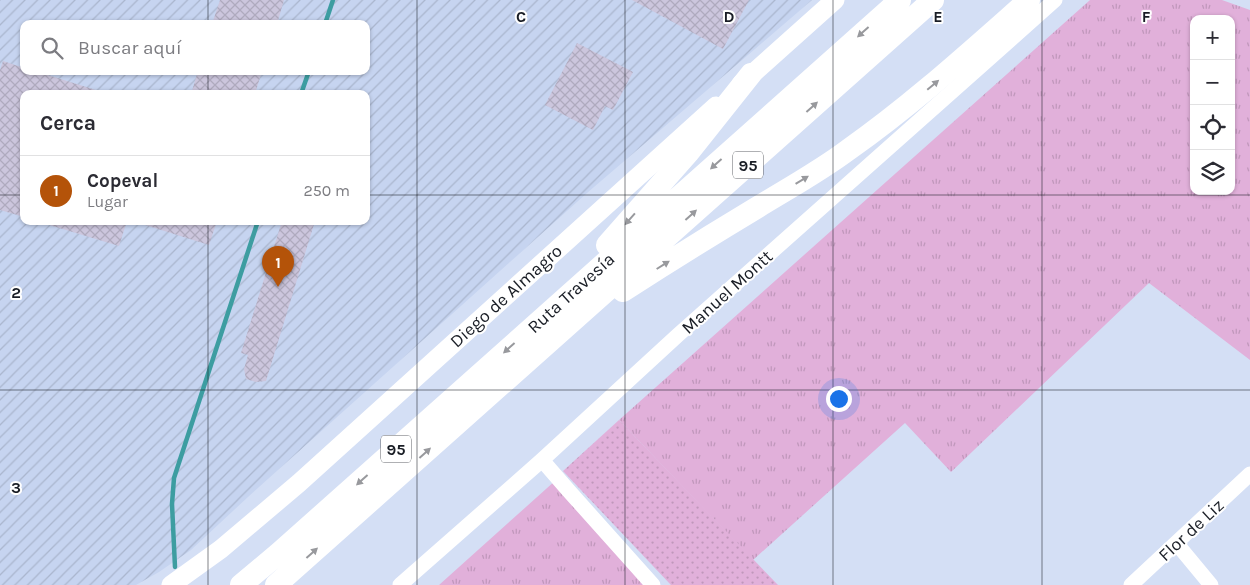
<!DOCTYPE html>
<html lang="es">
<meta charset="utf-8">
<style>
:root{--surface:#fff;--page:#f7f7f7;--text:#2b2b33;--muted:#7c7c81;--line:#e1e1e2;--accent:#b45309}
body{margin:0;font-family:Karla,sans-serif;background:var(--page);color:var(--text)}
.controls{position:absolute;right:15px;top:15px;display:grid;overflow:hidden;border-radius:10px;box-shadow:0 1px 4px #0004}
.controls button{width:45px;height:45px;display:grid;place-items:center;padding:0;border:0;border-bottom:1px solid var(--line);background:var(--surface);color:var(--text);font:25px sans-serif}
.you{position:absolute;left:838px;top:398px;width:18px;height:18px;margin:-12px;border:4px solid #fff;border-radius:50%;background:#1a73e8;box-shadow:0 0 0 8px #1a73e833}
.badge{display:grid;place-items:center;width:32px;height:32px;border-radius:50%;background:var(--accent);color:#fff;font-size:16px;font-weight:700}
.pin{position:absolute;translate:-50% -41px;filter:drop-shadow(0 1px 2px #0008)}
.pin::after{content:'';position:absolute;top:26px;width:18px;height:15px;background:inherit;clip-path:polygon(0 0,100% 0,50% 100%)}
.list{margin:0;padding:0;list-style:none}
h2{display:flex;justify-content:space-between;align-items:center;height:65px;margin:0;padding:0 20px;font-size:21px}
h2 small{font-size:16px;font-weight:400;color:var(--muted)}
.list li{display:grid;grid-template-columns:32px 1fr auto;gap:15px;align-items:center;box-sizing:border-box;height:70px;padding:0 20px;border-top:1px solid var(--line)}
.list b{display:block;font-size:19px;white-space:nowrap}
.list p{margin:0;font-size:16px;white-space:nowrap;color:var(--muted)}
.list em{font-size:16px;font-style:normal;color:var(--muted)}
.icon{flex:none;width:28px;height:28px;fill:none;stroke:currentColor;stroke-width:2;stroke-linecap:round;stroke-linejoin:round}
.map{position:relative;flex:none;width:1250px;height:585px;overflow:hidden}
.search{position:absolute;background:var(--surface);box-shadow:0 1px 4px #0004;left:20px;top:20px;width:350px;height:55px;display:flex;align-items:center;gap:12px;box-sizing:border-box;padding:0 18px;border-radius:10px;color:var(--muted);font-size:19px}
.panel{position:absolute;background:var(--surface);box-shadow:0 1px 4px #0004;left:20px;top:90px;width:350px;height:135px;border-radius:10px}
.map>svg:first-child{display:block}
</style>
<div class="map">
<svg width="1250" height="585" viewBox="0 0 1250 585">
<defs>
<pattern id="industrial-furrows" width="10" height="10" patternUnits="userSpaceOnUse" patternTransform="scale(1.25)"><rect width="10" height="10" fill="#c6d4f0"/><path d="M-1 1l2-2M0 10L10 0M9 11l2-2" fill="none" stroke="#aab6ce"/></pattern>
<pattern id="grass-tufts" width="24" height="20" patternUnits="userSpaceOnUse" patternTransform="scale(1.25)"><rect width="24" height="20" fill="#e1b0da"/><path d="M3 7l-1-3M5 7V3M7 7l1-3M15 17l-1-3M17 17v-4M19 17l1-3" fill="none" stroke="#c097bb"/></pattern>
<pattern id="park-dots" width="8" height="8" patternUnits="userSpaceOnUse" patternTransform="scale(1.25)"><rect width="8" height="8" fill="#e1b0da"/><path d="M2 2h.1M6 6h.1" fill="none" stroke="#c097bb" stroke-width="1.8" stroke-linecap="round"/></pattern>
<pattern id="building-cross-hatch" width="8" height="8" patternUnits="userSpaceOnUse" patternTransform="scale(1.25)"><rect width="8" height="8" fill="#ccc6dd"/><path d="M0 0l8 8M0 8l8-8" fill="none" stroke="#afaabe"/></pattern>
</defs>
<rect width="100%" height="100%" fill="#d4dff5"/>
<!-- industrial -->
<path fill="url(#industrial-furrows)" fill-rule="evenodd" d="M0,0h812l-225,193 -339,304 -57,53 -32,22 -23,13h-136zM24,24h342v47h-342zM24,94h342v127h-342z"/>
<!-- grass -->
<path fill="url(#grass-tufts)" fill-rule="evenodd" d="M1090,0h132l28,10v350l-101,-77 -198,189 -46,-49 -152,137 -134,-140zM1194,19h37v172h-37z
M556,480l98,105h-215z"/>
<!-- park -->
<path fill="url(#park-dots)" d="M619,420l159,165h-107l-108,-114z"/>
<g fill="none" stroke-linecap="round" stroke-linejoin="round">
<!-- stream -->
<path stroke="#3d9da1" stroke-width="4.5" d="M325,24l8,-24
M301,94l8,-23
M175,567l-3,-63 2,-26 84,-257"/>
</g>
<!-- building -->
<path fill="url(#building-cross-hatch)" d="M220,0h64l-7,24h-65z
M632,0h117l-26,49z
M577,43l56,29 -20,38 -8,-4 -12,24 -48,-25z
M3,61l21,7v3h11l64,20v3h-75v123l-24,-7v-140z
M198,71h64l-7,23h-64z
M47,221h80l-8,25 -73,-22z
M142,221h75l-8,24 -67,-21z
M282,221h33l-49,160 -10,1 -10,-3 -2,-10 4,-14 -7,-2z"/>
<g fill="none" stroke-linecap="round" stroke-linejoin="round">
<!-- minor -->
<path stroke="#fff" stroke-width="15" d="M542,460l26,30 85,95
M1177,544l34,41
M400,585l142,-125 136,-125 377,-335
M1131,585l119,-111"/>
<!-- major -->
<path stroke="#fff" stroke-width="19" d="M741,84l94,-84
M171,585l50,-36 78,-66 417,-377"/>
<!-- highway -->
<path stroke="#fff" stroke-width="22" d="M607,245l82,-93 62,-78
M623,291c45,-29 90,-57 135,-84 31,-19 62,-36 90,-57 64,-45 122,-98 181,-150
M241,585l37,-31 622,-554
M276,585l657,-585"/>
</g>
<!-- one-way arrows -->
<defs><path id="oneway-solid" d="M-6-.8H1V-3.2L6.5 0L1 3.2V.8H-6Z" transform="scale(1.25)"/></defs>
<g fill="#98999d">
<use href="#oneway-solid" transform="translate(863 32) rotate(138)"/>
<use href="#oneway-solid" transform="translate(933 85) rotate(-40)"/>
<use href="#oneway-solid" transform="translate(812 107) rotate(-42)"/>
<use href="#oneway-solid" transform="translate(716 164) rotate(138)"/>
<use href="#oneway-solid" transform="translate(802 180) rotate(-31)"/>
<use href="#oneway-solid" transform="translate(691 215) rotate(-42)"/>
<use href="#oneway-solid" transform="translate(630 219) rotate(131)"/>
<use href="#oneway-solid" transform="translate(663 265) rotate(-32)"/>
<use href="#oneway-solid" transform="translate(509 348) rotate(138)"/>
<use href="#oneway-solid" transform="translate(425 453) rotate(-42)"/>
<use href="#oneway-solid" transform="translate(362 480) rotate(138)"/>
<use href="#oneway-solid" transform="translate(312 553) rotate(-42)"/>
</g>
<!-- grid -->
<path fill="none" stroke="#191d25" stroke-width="1" stroke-opacity="0.55" d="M208,0v24M417,0v585M625,0v585M833,0v585M1042,0v585M208,71v23M0,195h24M366,195h884M208,221v364M0,390h1250"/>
<g text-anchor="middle" stroke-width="4" stroke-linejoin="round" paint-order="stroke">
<!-- shield labels -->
<g fill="#fff" stroke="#5e6166" stroke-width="1">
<rect x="733" y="151.5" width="30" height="27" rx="4"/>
<rect x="381" y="435.5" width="30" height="27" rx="4"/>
</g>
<g font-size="16" font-weight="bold" fill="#191d25">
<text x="748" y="171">95</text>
<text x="396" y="455">95</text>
</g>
<!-- street labels -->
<g font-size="18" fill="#191d25" stroke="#fff">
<text transform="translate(727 292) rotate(-42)" y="6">Manuel Montt</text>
<text transform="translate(571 293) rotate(-42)" y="6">Ruta Travesía</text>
<text transform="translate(506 296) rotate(-42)" y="6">Diego de Almagro</text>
<text transform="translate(1191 530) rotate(-43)" y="6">Flor de Liz</text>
</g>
</g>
<g font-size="16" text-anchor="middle" font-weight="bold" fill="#191d25" stroke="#fff" stroke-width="4" stroke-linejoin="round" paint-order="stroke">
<text x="521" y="22">C</text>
<text x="729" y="22">D</text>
<text x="938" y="22">E</text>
<text x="1146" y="22">F</text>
<text x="16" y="298">2</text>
<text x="16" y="493">3</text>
</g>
</svg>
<div class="controls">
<button>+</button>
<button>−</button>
<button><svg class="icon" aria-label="locate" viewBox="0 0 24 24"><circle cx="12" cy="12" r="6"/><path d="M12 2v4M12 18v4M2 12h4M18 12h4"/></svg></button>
<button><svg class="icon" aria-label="layers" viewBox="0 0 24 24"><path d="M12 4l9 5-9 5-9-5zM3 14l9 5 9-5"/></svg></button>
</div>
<div class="you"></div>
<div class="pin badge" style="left:278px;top:287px">1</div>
<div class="search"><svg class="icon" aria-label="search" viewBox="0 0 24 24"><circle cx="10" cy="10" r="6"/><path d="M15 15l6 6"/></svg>Buscar aquí</div>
<section class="panel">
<h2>Cerca<small></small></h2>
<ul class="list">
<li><span class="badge">1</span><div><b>Copeval</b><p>Lugar</p></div><em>250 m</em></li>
</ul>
</section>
</div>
